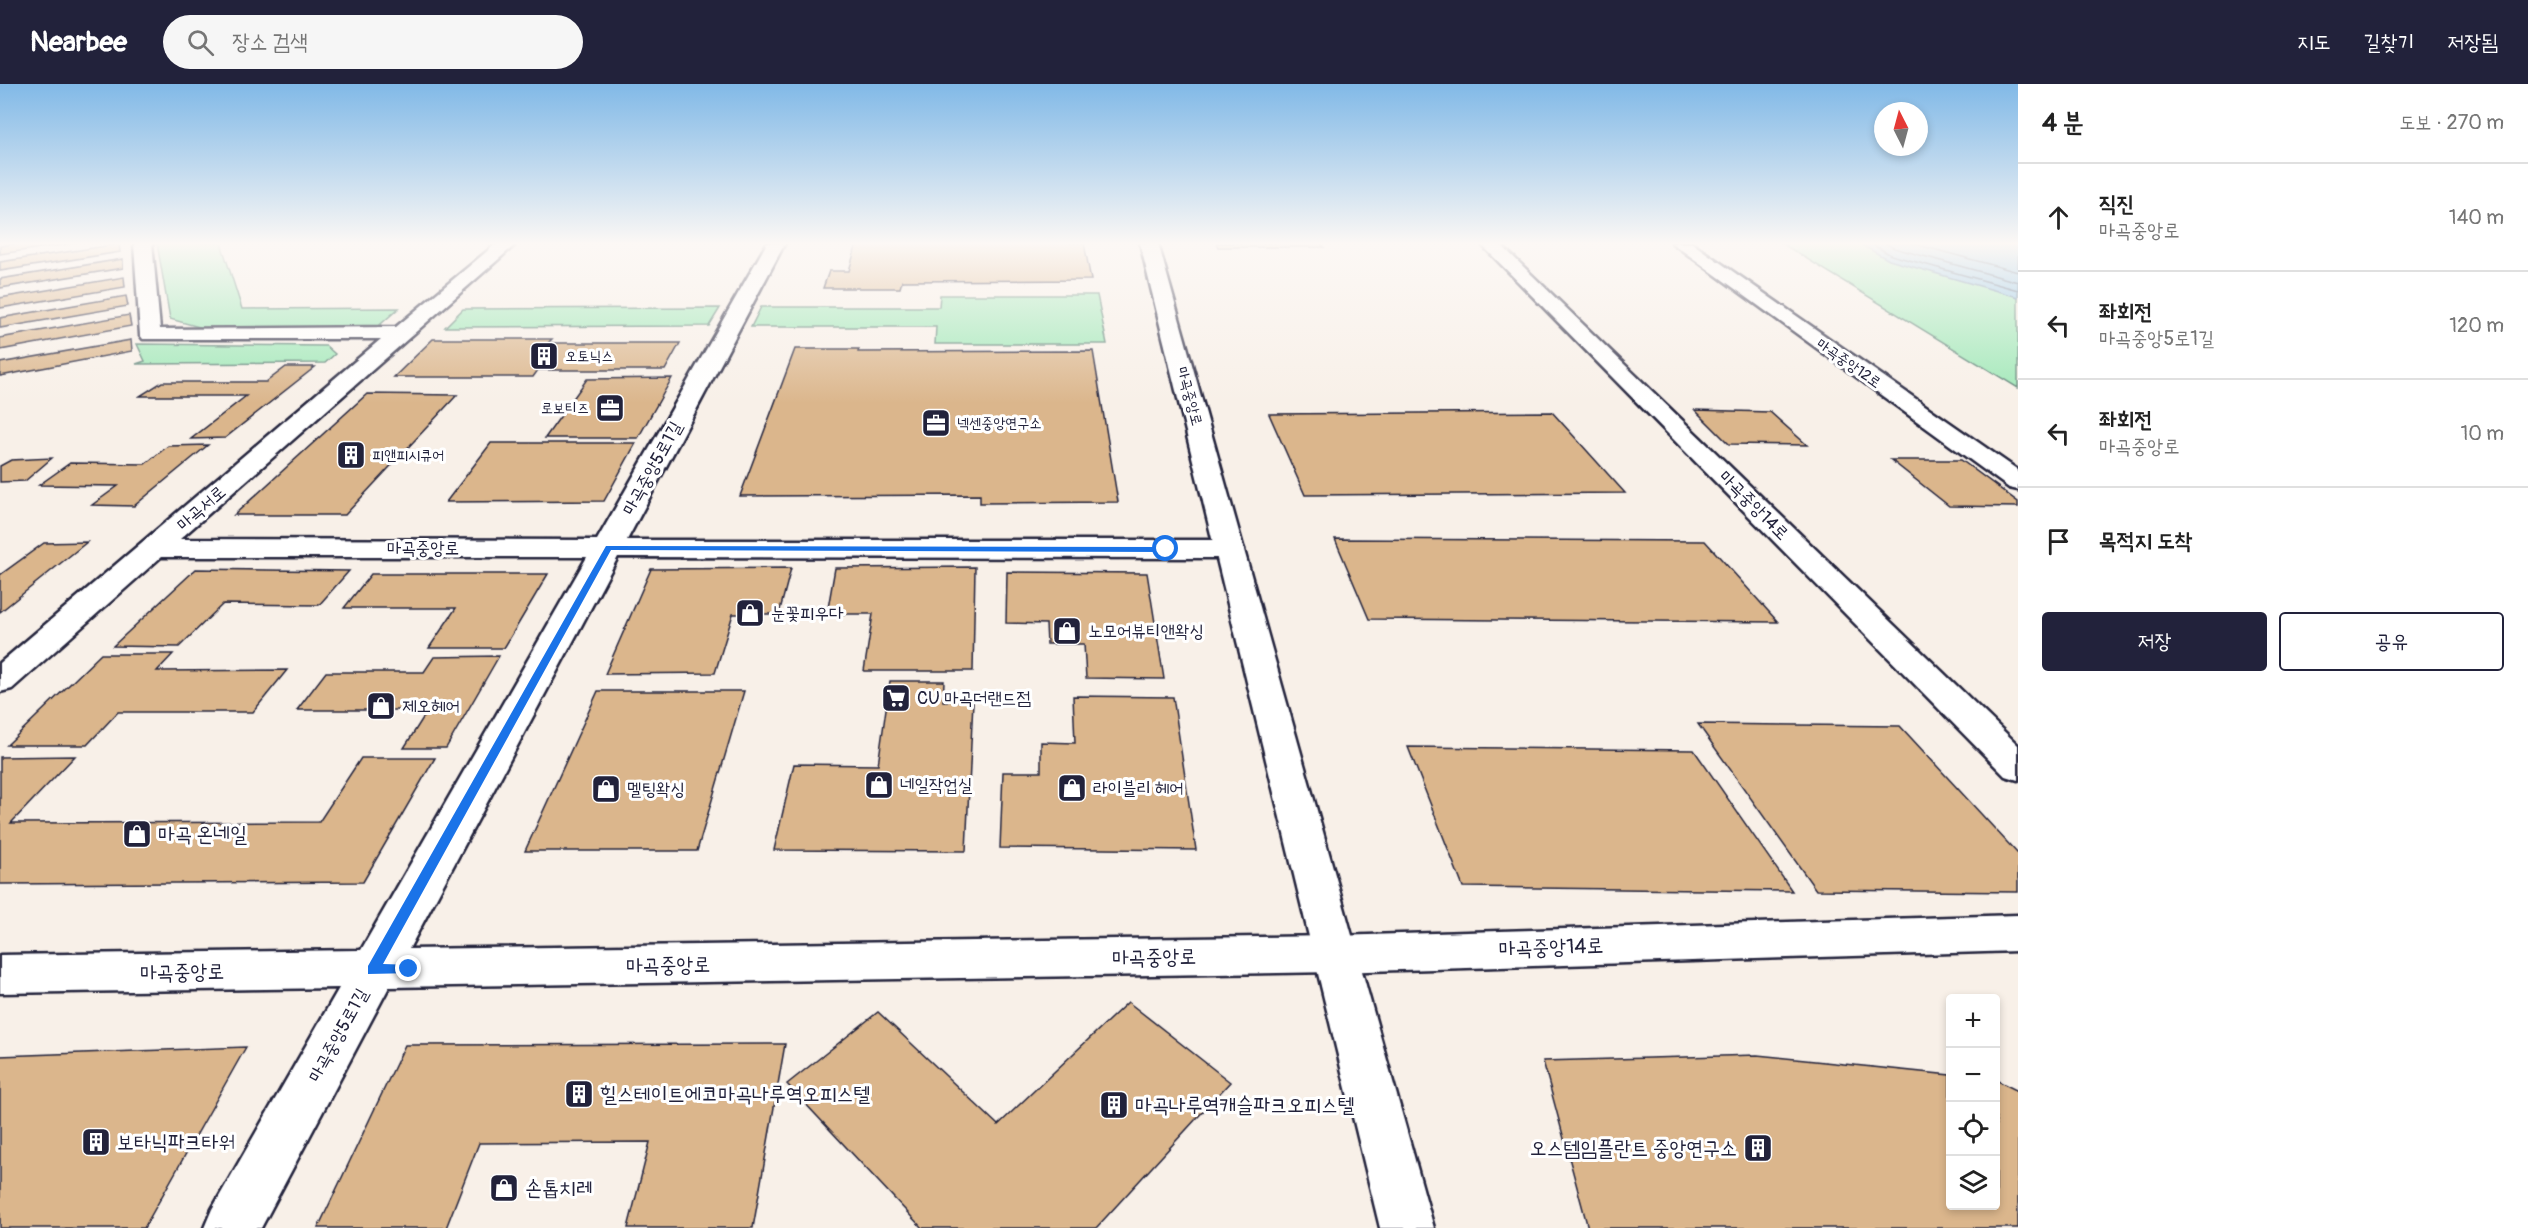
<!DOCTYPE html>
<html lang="ko">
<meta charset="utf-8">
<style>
:root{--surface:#fff;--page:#f6f6f6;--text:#222;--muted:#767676;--line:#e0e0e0;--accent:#22223b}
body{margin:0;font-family:Pangolin,"Poor Story",sans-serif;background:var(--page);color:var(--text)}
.controls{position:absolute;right:18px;bottom:18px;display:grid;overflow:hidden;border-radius:6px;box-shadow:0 3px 9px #0003}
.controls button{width:54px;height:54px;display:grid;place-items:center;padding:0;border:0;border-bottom:2px solid var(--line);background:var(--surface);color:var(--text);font:30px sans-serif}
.compass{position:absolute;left:1874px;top:18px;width:54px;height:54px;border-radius:50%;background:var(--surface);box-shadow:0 3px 9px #0003;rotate:354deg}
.stop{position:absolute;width:18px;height:18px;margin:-14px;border:4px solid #1a73e8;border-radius:50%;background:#fff}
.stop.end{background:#1a73e8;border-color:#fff;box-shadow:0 2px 6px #0008}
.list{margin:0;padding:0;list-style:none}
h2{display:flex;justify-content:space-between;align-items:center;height:78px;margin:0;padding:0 24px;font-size:26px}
h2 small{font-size:20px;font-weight:400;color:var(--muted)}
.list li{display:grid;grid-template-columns:39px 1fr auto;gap:18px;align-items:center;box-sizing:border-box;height:108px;padding:0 24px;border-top:2px solid var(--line)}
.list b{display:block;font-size:22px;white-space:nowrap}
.list p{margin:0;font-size:20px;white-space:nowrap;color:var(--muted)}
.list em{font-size:20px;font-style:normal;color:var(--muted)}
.actions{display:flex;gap:12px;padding:18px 24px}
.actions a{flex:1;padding:14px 0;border:2px solid var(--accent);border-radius:6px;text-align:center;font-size:21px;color:var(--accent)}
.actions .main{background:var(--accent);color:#fff}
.icon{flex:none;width:33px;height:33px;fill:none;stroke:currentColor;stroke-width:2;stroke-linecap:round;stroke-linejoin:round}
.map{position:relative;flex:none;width:2018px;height:1144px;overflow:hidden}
header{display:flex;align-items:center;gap:36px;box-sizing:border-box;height:84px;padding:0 30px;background:var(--accent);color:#fff}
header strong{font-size:28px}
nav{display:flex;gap:33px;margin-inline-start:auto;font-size:21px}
.search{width:420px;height:54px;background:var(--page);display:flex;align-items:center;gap:15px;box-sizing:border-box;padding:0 21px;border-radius:33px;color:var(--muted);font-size:22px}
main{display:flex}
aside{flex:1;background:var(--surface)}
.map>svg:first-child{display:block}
</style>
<header>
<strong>Nearbee</strong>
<div class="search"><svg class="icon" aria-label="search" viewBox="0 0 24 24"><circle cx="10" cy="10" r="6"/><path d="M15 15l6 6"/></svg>장소 검색</div>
<nav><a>지도</a><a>길찾기</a><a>저장됨</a></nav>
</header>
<main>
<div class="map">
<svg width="2018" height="1144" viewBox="0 0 2018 1144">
<rect width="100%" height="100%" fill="#f8f0e8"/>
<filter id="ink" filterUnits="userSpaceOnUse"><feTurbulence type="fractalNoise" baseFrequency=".0167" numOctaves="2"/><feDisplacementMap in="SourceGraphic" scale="12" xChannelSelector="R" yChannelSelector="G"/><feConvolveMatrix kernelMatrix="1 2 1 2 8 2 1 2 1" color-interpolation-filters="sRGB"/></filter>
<g filter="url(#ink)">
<!-- green -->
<path fill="#9fe8b7" stroke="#608579" stroke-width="1.5" d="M157,159h64l21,66 157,-1 -25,22 -171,-2 -33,-9z
M1781,159h237v145z
M940,211h157l10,49h-172l1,-17h-185l10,-20h178z
M720,224l-11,18 -264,1 18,-18z
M137,260l189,2 9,8 -10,9 -189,1 9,-3z"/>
<!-- water -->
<path fill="#86c1e5" stroke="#5e81a1" stroke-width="1.5" d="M1858,159h160v54l-129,-37z"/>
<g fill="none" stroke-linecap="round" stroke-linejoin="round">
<!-- shore -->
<path stroke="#4a627f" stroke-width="1.5" d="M1870,159l21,12 127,35
M1885,159l9,5 124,34
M1911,159l107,29"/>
</g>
<!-- building -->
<path fill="#dbb68c" stroke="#22223b" stroke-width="1.5" d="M21,159h54l-75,11v-8z
M857,159h227l7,37 -189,1 -2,7h-77l6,-17h20z
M1216,159h105l3,4h-106z
M119,160l1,8 -120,19v-9z
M123,175v9l-123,20v-9z
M124,193l1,10 -125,21v-10z
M126,212l2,10 -128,22v-10z
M129,231l2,11 -131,24v-12z
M433,255h119l-4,4h132l-15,27h-127l-5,7h-139z
M131,256l1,11 -132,25v-13z
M795,265h64l-1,3 235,-1 25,151 -138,1v-8l-240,1z
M286,283h29l-90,71 -34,1 55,-43h-106l22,-14h104z
M672,294l-34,60h-93l42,-59z
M367,310l90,1 -112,120h-111z
M1695,326l75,2 37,33 -78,-1z
M1552,328l73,81 -320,2 -36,-81z
M491,359h145l-32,58 -158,1z
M208,361l-74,61 -42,-1 26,-19 -79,-1 31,-22 75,1 23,-18z
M52,374l-27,23 -25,1v-16l11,-6z
M1891,376h70l57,42v5l-69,-1z
M1335,455l370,2 73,81 -409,-3z
M87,458l-87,70v-37l44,-32z
M975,483l-2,104h-109l9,-57h-46l8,-46z
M791,484l-12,46h-46l-18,59 -110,1 46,-105z
M196,485l153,2 -30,34 -96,-1 -44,43 -66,-1z
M1007,488l140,1 17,106 -78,-1 -2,-34h-37l-1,-20 -40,-1z
M371,490h177l-44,74h-75l27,-40h-112z
M101,570h72l-16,17 130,-1 -34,42h-135l-31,33h-80z
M499,572l-53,92h-42l24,-38h-131l29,-38h98l10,-15z
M890,597h54l-1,20h30l-7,150 -192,-1 20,-86 84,1z
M598,607h146l-47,160h-172z
M1073,612l100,1 23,153 -196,-2 3,-76h38v-30l34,1z
M1698,640l202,2 118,128v38l-202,-2z
M1408,663l286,3 98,141 -329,-4z
M75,672l-64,67 308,-1 42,-64h74l-72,124 -363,2v-127z
M1128,918l102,80 -134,146h-174l-135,-144 91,-72 120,113z
M785,960l-32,184h-125l22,-86 -171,1 -33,85h-128l87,-183z
M246,963l-102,181h-144v-172z
M1757,971l193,20v131h46v-126l22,11v137h-430l-45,-167z"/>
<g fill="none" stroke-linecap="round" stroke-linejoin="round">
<!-- minor casing -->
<g stroke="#22223b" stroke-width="5">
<path id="minor" d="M134,159h18l8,86 236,-2 101,-84h20l-337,296 417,1 170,-297h18l-158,297h603l10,3 4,6 -4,6 -10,3 -612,-1 -209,392 926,-13 683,-21v36l-683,21 -946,15 -128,241h-57l8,-19 127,-221 -339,5v-38l361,-5 226,-393h-426l-149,132 -12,3v-29l381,-324h-238l-3,-4z
M1480,159h19l519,502v35l-13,-4z
M1672,159h20l326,227v20l-9,-2z"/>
</g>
<!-- secondary casing -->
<g stroke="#22223b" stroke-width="5">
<path id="secondary" d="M1140,159h18l276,985h-54z"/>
</g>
<!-- minor -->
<use href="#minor" fill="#fff" fill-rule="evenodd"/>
<!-- secondary -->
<use href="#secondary" fill="#fff" fill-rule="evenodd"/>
</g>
</g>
<!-- sky -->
<linearGradient id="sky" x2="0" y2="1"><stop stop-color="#81b9e7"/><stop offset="0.5" stop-color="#fcf8f5"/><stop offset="1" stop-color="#fcf8f5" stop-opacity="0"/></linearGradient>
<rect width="2018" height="319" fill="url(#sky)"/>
<!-- route -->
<path fill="#1a73e8" d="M606,462l560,1 4,2 -4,3 -555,-2 -228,414 31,1v8l-46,1v-8z"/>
<!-- icons -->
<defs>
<g id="building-square" transform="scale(1.5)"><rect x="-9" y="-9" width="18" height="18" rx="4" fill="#22223b" stroke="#fff"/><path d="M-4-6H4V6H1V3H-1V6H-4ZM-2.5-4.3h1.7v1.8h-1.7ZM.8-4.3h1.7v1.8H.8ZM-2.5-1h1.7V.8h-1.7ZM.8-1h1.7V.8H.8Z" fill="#fff"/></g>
<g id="office-square" transform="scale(1.5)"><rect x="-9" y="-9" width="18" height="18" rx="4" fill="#22223b" stroke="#fff"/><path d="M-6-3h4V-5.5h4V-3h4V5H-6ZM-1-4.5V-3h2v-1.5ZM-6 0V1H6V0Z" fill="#fff"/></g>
<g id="shop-square" transform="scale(1.5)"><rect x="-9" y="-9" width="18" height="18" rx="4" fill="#22223b" stroke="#fff"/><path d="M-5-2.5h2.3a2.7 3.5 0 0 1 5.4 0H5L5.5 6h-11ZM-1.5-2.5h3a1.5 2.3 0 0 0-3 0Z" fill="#fff"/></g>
<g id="supermarket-square" transform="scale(1.5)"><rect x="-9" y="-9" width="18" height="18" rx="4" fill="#22223b" stroke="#fff"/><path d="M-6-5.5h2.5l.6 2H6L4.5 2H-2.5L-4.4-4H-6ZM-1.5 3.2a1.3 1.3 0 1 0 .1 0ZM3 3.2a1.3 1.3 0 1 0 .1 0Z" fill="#fff"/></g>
</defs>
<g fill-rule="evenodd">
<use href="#building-square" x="544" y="272"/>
<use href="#office-square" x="610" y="324"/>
<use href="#office-square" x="936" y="339"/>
<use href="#building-square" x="351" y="371"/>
<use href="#shop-square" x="750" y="529"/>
<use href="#shop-square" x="1067" y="547"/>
<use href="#supermarket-square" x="896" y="614"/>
<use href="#shop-square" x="381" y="622"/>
<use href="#shop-square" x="879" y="701"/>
<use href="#shop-square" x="1072" y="704"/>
<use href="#shop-square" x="606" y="705"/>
<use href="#shop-square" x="137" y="750"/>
<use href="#building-square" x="579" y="1010"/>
<use href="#building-square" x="1114" y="1021"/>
<use href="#building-square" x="96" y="1058"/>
<use href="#building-square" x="1758" y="1064"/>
<use href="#shop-square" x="504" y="1104"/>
</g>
<g text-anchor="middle" stroke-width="6" stroke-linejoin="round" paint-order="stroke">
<!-- far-poi labels -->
<g font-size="15" fill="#22223b" stroke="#fff" text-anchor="start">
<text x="565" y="277">오토닉스</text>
<text x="589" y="329" text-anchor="end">로보티즈</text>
<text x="957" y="344">넥센중앙연구소</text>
<text x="372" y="376">피앤피시큐어</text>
</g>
<!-- far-street labels -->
<g font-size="15" fill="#22223b" stroke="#fff">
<text transform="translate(1849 279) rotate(35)" y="5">마곡중앙12로</text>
<text transform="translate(1190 312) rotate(75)" y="5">마곡중앙로</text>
</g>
<!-- street labels -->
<g font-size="18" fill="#22223b" stroke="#fff">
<text transform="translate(652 384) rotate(-61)" y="6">마곡중앙5로1길</text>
<text transform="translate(1754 421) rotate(45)" y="6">마곡중앙14로</text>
<text transform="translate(201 424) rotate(-41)" y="6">마곡서로</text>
<text x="423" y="470">마곡중앙로</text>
<text transform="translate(338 951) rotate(-61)" y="6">마곡중앙5로1길</text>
</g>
<!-- poi labels -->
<g font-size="18" fill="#22223b" stroke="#fff" text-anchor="start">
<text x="771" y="535">눈꽃피우다</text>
<text x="1088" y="553">노모어뷰티앤왁싱</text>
<text x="917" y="620">CU 마곡더랜드점</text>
<text x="402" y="628">제오헤어</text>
<text x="900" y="707">네일작업실</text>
<text x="1093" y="710">라이블리 헤어</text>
<text x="627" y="711">멜팅왁싱</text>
</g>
<!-- near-poi labels -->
<g font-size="21" fill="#22223b" stroke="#fff" text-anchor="start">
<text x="158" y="757">마곡 온네일</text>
<text x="600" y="1017">힐스테이트에코마곡나루역오피스텔</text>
<text x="1135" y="1028">마곡나루역캐슬파크오피스텔</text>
<text x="117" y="1065">보타닉파크타워</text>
<text x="1737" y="1071" text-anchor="end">오스템임플란트 중앙연구소</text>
<text x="525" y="1111">손톱치레</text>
</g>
<!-- near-street labels -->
<g font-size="21" fill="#22223b" stroke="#fff">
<text transform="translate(1551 863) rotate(-2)" y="7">마곡중앙14로</text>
<text transform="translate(1154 873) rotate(-1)" y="7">마곡중앙로</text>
<text transform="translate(668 881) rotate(-1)" y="7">마곡중앙로</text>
<text transform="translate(182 888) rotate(-1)" y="7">마곡중앙로</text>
</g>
</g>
</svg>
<div class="controls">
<button>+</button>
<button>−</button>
<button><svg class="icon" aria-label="locate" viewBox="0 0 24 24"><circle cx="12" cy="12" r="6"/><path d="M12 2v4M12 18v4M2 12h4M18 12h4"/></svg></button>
<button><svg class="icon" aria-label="layers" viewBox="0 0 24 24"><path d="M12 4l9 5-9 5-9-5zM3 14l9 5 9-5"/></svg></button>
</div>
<svg class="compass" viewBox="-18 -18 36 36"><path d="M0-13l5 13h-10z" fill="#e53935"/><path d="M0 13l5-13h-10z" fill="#767676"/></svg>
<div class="stop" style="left:1166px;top:465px"></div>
<div class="stop end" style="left:409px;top:885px"></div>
</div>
<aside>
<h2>4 분<small>도보 · 270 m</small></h2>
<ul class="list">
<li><svg class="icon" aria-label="ahead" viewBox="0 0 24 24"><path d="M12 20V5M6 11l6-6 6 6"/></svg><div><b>직진</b><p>마곡중앙로</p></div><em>140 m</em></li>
<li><svg class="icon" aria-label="left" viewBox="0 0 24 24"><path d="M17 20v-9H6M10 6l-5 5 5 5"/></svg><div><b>좌회전</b><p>마곡중앙5로1길</p></div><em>120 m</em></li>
<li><svg class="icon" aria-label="left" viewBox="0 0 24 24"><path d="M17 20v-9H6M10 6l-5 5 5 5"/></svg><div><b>좌회전</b><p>마곡중앙로</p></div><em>10 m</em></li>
<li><svg class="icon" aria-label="arrive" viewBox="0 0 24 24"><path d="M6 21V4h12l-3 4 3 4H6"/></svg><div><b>목적지 도착</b></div></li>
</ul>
<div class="actions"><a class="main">저장</a><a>공유</a></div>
</aside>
</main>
